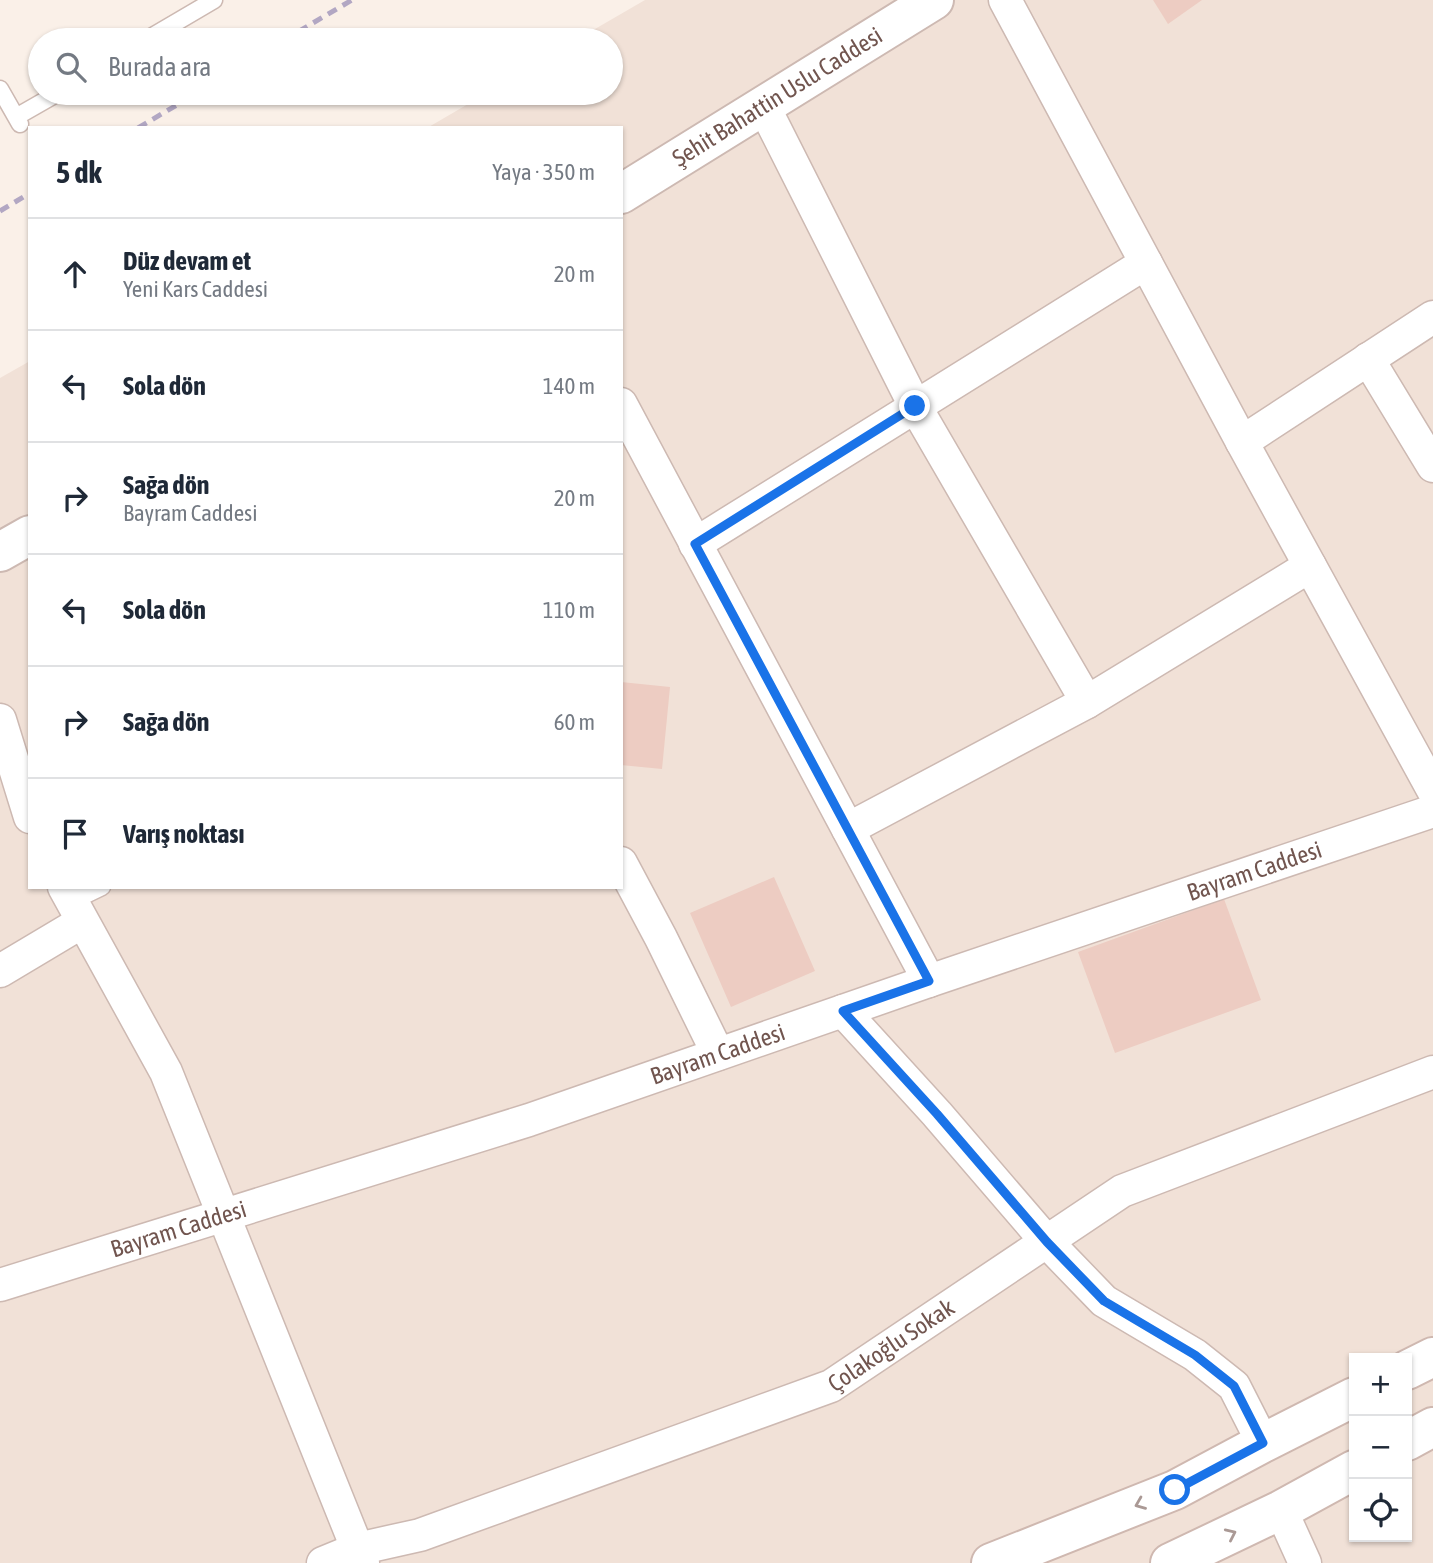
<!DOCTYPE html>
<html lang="tr">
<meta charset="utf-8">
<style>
:root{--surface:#fff;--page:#f6f6f7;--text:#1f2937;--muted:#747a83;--line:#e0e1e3}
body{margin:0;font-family:"Asap Condensed",sans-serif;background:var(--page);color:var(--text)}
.controls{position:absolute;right:21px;bottom:21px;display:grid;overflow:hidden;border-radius:0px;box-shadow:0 2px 5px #0004}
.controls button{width:63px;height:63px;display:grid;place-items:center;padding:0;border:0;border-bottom:2px solid var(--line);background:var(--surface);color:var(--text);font:35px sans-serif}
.stop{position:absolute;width:21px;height:21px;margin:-16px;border:5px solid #1a73e8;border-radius:50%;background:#fff}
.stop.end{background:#1a73e8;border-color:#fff;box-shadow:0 2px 7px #0008}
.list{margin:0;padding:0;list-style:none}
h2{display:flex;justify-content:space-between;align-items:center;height:91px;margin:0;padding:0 28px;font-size:30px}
h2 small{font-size:23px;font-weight:400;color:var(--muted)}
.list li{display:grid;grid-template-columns:46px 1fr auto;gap:21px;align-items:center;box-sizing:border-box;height:112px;padding:0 28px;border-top:2px solid var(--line)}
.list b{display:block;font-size:26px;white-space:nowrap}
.list p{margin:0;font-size:23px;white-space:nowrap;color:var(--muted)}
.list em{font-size:23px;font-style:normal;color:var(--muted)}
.icon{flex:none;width:38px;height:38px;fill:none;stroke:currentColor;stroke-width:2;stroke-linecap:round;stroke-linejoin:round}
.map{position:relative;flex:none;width:1433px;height:1563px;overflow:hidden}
.search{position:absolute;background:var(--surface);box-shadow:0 2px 5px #0004;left:28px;top:28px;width:595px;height:77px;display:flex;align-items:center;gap:18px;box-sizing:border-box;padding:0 24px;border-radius:38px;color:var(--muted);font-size:26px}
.panel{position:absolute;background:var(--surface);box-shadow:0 2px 5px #0004;left:28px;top:126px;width:595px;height:763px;border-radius:0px}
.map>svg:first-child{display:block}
</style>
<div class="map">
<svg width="1433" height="1563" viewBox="0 0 1433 1563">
<rect width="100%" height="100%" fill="#faf0e8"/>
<!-- residential -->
<path fill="#f1e1d7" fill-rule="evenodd" d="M645,0h788v1563h-1433v-1185l30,-17v526h591v-759h-194l60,-35h124v-53h-35zM1354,1358h53v179h-53z"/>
<!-- building -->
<path fill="#edccc2" d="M1153,0h49l-34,24z
M621,682l49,5 -8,82 -41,-4z
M774,877l41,94 -84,36 -41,-94z
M1224,899l37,101 -146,53 -37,-101z"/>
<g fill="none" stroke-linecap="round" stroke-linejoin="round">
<!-- service casing -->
<g stroke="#cdb9b2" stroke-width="19">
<path id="service" d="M146,40l68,-40
M0,89l20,35
M16,117l42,-24
M71,902l31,-15"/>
</g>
<!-- minor casing -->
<g stroke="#cdb9b2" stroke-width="35">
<g id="minor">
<path d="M1005,0l237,442 191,348"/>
<path d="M763,105l152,301 172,296"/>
<path d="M1368,359l65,107"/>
<path d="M621,404l308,577"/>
<path d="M1242,442l191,-125"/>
<path d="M695,544l451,-281"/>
<path d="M0,720l30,97"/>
<path d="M848,829l239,-127 223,-136"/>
<path d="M621,863l40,75 57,116"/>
<path d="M64,887l102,185 197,491"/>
<path d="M0,971l82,-49"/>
<path d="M843,1011l94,103 110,128 57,59 91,54 39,31 29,57"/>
<path id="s1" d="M0,1285l529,-165 400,-139 504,-170"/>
<path d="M1281,1510l24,53"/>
<path id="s2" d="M323,1563l34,-14 63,-14 411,-149 291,-195 311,-119"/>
</g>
</g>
<!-- tertiary casing -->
<g stroke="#cdb9b2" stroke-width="42">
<g id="tertiary">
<path id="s3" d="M621,194l313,-194"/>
<path d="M0,552l30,-17"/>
</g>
</g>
<!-- secondary casing -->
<g stroke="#cfb8b0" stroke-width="42">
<path id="secondary" d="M1407,1370l26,-13
M1407,1441l26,-14
M991,1563l184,-73 88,-47 91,-46
M1170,1563l111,-53 73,-40"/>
</g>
<!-- service -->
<use href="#service" stroke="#fff" stroke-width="16"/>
<!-- minor -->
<use href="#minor" stroke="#fff" stroke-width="32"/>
<!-- tertiary -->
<use href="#tertiary" stroke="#fff" stroke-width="38"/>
<!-- secondary -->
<use href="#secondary" stroke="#fff" stroke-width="38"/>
<!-- rail -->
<path stroke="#b2a7c3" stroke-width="5" stroke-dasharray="10 7" stroke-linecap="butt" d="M284,40l68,-40
M138,128l59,-35
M0,211l30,-18"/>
</g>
<!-- one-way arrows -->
<defs><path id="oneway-chevron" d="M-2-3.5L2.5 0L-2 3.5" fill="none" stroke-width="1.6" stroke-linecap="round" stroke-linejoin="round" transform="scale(1.75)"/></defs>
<g stroke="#aa9995">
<use href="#oneway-chevron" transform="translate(1140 1504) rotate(158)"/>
<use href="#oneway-chevron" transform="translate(1231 1534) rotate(-25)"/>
</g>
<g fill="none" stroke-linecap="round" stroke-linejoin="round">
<!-- route -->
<path stroke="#1a73e8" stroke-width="9" d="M915,406l-220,138 234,437 -86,30 94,103 110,128 57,59 91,54 39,31 29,57 -88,47"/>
</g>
<g text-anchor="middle" stroke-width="5" stroke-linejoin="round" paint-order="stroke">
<!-- street labels -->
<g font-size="24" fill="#71554f" stroke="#fdf5ee">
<text dy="8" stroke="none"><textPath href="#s3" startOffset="184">Şehit Bahattin Uslu Caddesi</textPath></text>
<text dy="8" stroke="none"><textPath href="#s1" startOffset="1321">Bayram Caddesi</textPath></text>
<text dy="8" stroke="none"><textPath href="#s1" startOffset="754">Bayram Caddesi</textPath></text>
<text dy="8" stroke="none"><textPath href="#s1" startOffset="187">Bayram Caddesi</textPath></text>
<text dy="8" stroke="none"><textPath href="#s2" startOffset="611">Çolakoğlu Sokak</textPath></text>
</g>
</g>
</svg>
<div class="controls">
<button>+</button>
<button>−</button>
<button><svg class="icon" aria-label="locate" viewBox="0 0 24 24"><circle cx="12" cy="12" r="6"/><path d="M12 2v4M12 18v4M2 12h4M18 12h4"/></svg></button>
</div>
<div class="stop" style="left:1175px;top:1490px"></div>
<div class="stop end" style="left:915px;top:406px"></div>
<div class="search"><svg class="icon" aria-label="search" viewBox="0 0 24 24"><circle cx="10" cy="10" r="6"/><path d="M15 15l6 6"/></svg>Burada ara</div>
<section class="panel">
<h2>5 dk<small>Yaya · 350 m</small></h2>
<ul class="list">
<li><svg class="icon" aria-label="ahead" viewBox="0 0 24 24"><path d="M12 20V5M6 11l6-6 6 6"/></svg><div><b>Düz devam et</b><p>Yeni Kars Caddesi</p></div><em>20 m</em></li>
<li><svg class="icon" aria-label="left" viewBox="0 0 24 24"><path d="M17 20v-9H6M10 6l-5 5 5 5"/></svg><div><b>Sola dön</b></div><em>140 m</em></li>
<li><svg class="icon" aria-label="right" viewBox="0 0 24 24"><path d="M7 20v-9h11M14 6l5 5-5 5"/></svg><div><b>Sağa dön</b><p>Bayram Caddesi</p></div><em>20 m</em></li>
<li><svg class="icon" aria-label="left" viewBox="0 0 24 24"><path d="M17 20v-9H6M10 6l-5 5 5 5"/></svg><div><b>Sola dön</b></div><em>110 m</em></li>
<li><svg class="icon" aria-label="right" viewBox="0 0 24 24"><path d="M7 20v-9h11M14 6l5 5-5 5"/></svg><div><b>Sağa dön</b></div><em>60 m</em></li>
<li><svg class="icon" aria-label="arrive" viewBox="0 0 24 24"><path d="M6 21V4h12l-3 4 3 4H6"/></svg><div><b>Varış noktası</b></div></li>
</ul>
</section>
</div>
